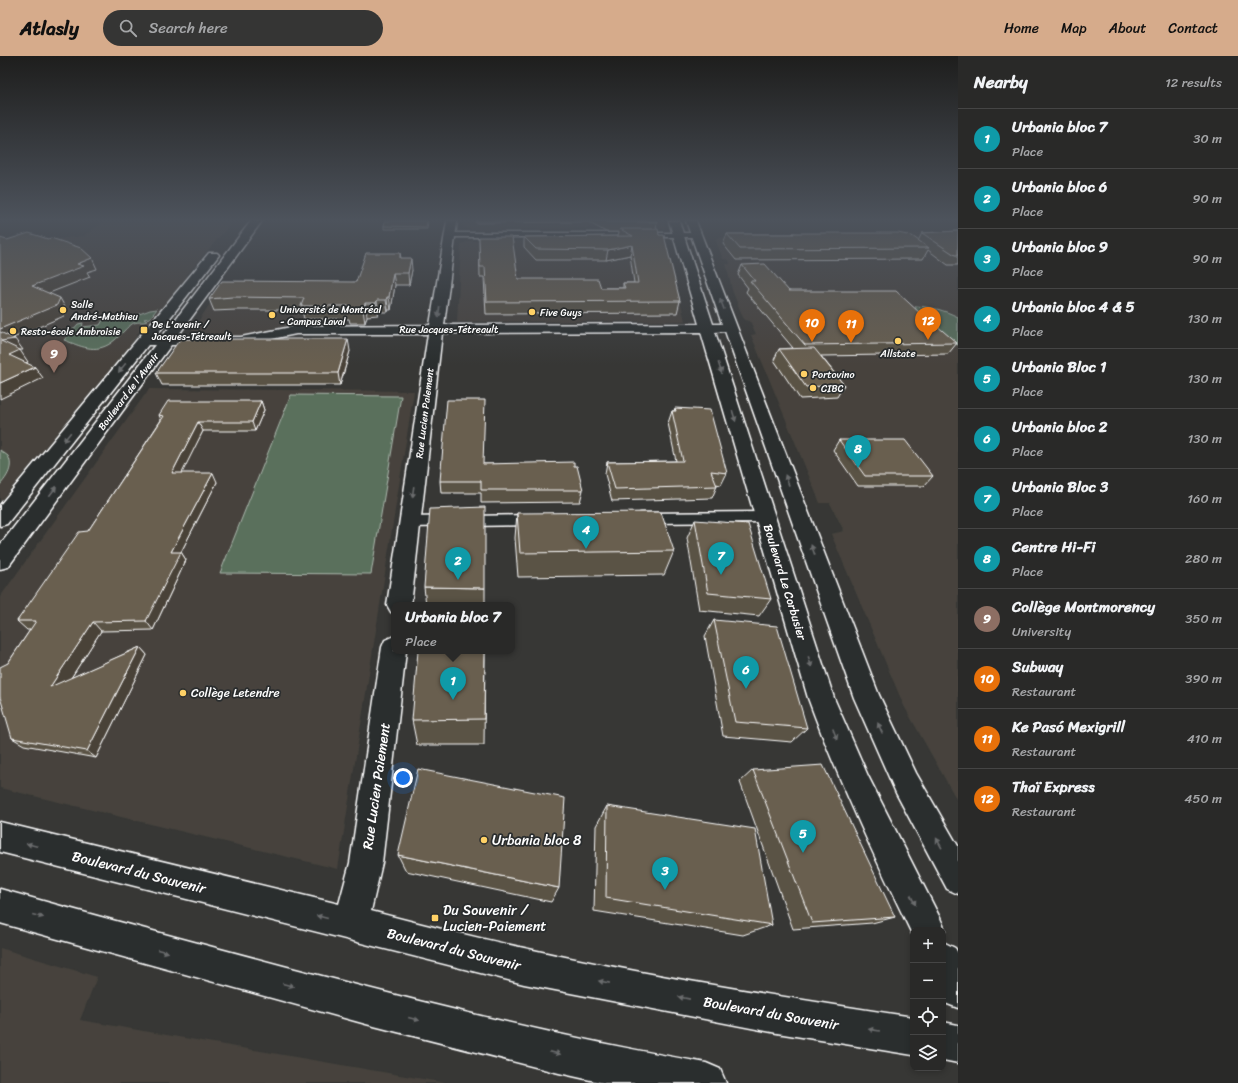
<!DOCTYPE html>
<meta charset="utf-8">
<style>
:root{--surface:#292928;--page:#353534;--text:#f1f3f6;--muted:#a5a6a8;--line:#454545;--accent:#d6ab8b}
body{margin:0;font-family:Sriracha,sans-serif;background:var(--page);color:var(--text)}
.controls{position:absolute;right:12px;bottom:12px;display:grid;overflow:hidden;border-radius:8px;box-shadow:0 2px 6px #0003}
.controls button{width:36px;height:36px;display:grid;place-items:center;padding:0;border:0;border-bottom:1px solid var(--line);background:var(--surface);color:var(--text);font:20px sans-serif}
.you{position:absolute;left:403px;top:722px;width:14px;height:14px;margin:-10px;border:3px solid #fff;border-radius:50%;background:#1a73e8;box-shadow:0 0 0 6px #1a73e833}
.badge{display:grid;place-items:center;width:26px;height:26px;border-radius:50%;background:var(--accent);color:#fff;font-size:13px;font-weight:700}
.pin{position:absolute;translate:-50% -33px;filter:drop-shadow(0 1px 2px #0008)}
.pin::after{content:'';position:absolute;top:21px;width:14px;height:12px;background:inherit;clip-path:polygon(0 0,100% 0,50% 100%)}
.popup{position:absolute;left:391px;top:546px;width:124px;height:52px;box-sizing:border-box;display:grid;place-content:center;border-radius:8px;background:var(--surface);filter:drop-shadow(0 1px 3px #0005);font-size:13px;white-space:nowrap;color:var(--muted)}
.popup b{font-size:15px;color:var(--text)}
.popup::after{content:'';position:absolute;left:50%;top:100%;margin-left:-8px;border:8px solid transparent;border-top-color:var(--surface)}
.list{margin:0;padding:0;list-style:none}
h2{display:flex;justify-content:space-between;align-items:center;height:52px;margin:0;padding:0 16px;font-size:17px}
h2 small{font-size:13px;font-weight:400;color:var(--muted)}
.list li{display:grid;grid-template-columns:26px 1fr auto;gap:12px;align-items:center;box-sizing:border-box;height:60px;padding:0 16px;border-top:1px solid var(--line)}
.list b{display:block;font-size:15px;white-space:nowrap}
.list p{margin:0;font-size:13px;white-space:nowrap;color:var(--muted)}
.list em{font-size:13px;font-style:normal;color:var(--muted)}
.icon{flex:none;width:22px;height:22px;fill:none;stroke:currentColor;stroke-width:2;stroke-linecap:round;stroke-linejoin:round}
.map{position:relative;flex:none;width:958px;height:1027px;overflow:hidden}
header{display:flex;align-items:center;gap:24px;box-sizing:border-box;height:56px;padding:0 20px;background:var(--accent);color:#111}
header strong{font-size:19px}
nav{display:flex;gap:22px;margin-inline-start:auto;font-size:14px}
.search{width:280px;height:36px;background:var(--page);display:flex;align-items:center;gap:10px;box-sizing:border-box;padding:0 14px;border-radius:22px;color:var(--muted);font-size:15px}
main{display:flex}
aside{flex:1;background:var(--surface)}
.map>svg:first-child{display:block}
</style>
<header>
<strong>Atlasly</strong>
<div class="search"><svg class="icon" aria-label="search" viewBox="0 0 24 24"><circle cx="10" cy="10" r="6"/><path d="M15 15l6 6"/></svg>Search here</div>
<nav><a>Home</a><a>Map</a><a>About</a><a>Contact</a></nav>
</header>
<main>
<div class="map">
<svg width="958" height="1027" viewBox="0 0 958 1027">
<rect width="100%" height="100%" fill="#373735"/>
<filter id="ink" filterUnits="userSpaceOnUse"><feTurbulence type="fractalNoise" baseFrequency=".025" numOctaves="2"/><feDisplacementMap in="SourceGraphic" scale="8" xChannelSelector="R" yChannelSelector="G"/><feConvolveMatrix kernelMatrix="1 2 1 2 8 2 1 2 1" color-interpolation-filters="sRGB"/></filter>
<g filter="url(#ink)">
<!-- built -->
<path fill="#46433d" d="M103,165h130l-46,54 1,1 -35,43 -17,16h2l-11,14 -127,153v-258l16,-4 40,-1 28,-3z
M462,165h202l2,8 -78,-1 -118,2 -8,-4z
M958,176v570l-54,-96 -73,-172 13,-3 -14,-28h-10l-69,-168 5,-1 -6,-13 -6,-1 -12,-30 -6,-26h4l-1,-4 -6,-1 -8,-20 9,-2z
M659,184l8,3 18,78 -228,1 4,-78 8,-3z
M352,232l-12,36 -55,2 -40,9h-56l31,-46z
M149,333l265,2 -76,478 -338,-81v-191z
M0,892l97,29 -17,43 366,63h-446z"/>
<!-- green -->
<path fill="#5a705c" stroke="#acb8ae" d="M916,250c16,1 28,4 42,11v28l-19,-8 -24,-24z
M157,253l-7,9 -6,1 3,2c-5,2 -10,0 -15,3 -8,5 -13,14 -21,19 -16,11 -31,3 -47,-3l14,-16 5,-1 -1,4 18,-2 3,-5h8l8,-3 4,3 27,-10z
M291,339l110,1 -30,178 -151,-1z
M0,394l8,6c6,11 -1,21 -8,29z"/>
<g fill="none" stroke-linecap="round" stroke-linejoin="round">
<!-- street casing -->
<g stroke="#fff" stroke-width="3">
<path id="street" d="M447,177h249l4,2 -4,2h-246l-4,-2z
M765,456l5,1 2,4 -2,4 -5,1 -124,1 -5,-1 -2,-4 2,-4 5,-1z
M538,459l5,1 2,4 -2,4 -5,1 -129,2 -5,-1 -2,-4 2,-4 5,-1z"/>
</g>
<!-- secondary casing -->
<g stroke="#fff" stroke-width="3">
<path id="secondary" d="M251,165h11l-85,116h64l55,-11 134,-1 17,-104h10l-13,104 255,-1 -30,-103h10l34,103h9l-36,-103h10l183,474 37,78 42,73v48l-11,-5 -51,-96 -42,-95 -129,-367 -10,1 119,366 34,78 72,142 5,12 -2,5v-5h-30v6c-38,-78 -75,-156 -105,-238l-107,-366 -259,1 -31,272h-17v8l-3,-1 -4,-7 41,-271h-132l-55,11h-70l-163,222 -8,2v-24l155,-200h-7l-141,179 -7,2v-21l209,-252h8l2,2 -64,82h7z
M394,580v15h12l-24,212 -11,48c51,13 101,26 153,37 128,29 259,49 389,69v38l-136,-22 -253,-49 -524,-132v-30l339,82 11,-41 32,-216 3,-7z
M0,833c106,30 212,58 318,86 128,34 257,65 388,88l14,6 6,14h-122l-45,-10 -193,-49 -366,-101z
M943,886l12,6 3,5v55l-13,-5 -2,-5z
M943,966l15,3v38l-15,-3z"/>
</g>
<!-- street -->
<use href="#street" fill="#2a2d2e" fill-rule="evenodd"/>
<!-- secondary -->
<use href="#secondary" fill="#2a2d2e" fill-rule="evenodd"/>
</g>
<!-- wall -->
<path fill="#5a5245" stroke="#fff" d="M385,165h43l-1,8h-43v-3z
M475,165h182l-1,8 3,6 21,66 -3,12 -191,1 -2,-37h-4l-1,-40 39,42 83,9h22v-5h11l-4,-28 -24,5h-70l-12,-13v-10l94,-1 1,-4h-13l-18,-10 -112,1z
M958,175v34h-10l-20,-15 -5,9 -187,1 -13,-16 4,-10h65l1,-1 125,8 4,-8z
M400,197l1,5 11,12 -3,15h-14l-4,25h-3v2h-10v3l-11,1 -2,7h-15l-1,-4h-45l-2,-9h-66l-22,1 -5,-12 147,-17z
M742,209l47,26 144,34 24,18 -9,11 -127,2 23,29 -7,12 -37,2 -26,-39 5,-11 14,-1 -47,-56 2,-4 -10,-13z
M350,295l-10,34h-178l-6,-12z
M261,345l3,9 -9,21h-52l-22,42 36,9 -36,70 5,8 -33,70 -52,1 -30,47 69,-31 7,8 -51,103 -72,-13 -12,-7 -4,-75 22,-33h-3l-10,-9 71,-90 73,-111 -2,-5z
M675,352l52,65 -6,12 -5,-1 1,2 -5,12 -100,3 -7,-27 2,-12 69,-1 -8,-38 4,-12h2z
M839,384l94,36 -9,10h-66l-25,-36z
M484,408l90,2 9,24 -3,12 -99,1v-10h-40l-1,-12z
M517,457l157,38 -10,24 -146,2 -3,-39z
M695,464l76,79 -12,17 -60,-6 -12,-72z
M424,531l61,1v17h-59z
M714,564l93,108 -15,14 -69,-6 -18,-100z
M485,595l-1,94h-67l-5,-25z
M753,714l142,147 -23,6 -79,6 -53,-147z
M607,750l165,119 -29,10 -149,-24 2,-85z
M398,799l161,33 -8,14 -145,-31z"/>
<!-- shaded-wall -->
<path fill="#4a4238" stroke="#fff" d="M632,189l-2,10 -24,5 2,-10z
M92,202l5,11 -10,3 3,5 -51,20 -7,-11 45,-22z
M411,202l1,12 -3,15 -1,-12z
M393,217l2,12 -4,25 -2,-13z
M387,241l1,13v2l-2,-12z
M60,242l6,11 -2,7 -53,23h4l8,11h-3l8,12 -11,5 -8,-12 -8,-14 -1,-12z
M377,244l1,12v3l-2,-12z
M365,247l2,13 -2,7 -2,-13z
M348,283l2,12 -10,34 -2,-12z
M35,311l8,11 -43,21v-16z
M261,345l3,9 -9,21 -3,-9z
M198,366l5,9 -26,52 -5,-10z
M213,417l4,9 -36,70 5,8 -33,70 -7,-9 25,-69z
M93,566l8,9 -41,64 -10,-8z
M140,591l7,8 -51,103 -9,-7z"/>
<!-- building -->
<path fill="#695f50" stroke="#fff" d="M385,165h42l-1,6 -42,-1z
M607,165h50v1h-50z
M620,173h38l1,6h5l16,66 -193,1 -2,-35h-5l-1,-30h33l6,42h80l3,9h24l-2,-5h15l-6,-38 -24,5 -72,-1 -12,-12 109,-1z
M958,175v24h-3l-33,-22z
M29,177l19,6 3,-1 30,10 11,10 -15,6 7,2 -52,20 28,12 -3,7 -57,24v-91l7,2z
M793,177h105l14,3 17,12 -189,1 -13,-15h67z
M366,197h34v5h11l-3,15h-15l-4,24h-2l-1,3h-9l-1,3h-11l-2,7h-16l1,-4h-47l3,-8 -72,-1 -23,2 13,-18 134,1z
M765,208l24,27h107l37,34h3l21,18 -152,2 -55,-64h5l-13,-16z
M0,276l15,7 -14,2 19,9 -11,5 26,12 -35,16z
M180,283h168l-10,34h-182z
M814,292l30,37 -38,2 -27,-38z
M447,344h38l-2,64 91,-2v4h3l6,24h-102v-9h-41z
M168,345h93l-9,21h-54l-26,51h41l-42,79h10l-35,69 -53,1 -43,65 90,-40 -53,104 -75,-13 -12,-41v-30l8,-4 28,-42h-19l62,-89 9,-1 76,-115 -5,-1z
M675,352l35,2 17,63 -16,-2 6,15 -102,3 -8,-27 76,-1 -11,-50h4z
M839,384h66l28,36h-68z
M485,451v81l-61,-1 6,-78z
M661,456l13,39 -154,2 -3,-40z
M695,464l53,4 23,75 -63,-6z
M714,564l63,6 30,102 -72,-6z
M418,595h67l-1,68 -72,1z
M823,709l72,152 -83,6 -59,-153z
M418,713l147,29 -6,90 -161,-33z
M607,750l148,23 17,96 -166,-27z"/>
<!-- one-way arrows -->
<defs><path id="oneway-solid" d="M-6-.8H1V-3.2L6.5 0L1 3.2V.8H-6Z"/></defs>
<g fill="#6a6c6d">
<use href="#oneway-solid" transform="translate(722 248) rotate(-111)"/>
<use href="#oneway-solid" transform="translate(439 256) rotate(97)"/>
<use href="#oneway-solid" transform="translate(122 312) rotate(129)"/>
<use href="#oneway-solid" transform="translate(720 312) rotate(73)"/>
<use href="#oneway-solid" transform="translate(734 360) rotate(73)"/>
<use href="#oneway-solid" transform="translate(67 381) rotate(129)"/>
<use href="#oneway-solid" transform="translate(787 424) rotate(-110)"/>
<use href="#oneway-solid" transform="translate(53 435) rotate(-53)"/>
<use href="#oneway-solid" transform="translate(413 436) rotate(98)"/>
<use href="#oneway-solid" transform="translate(813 494) rotate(-110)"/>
<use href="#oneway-solid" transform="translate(810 606) rotate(73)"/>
<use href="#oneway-solid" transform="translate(880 672) rotate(-114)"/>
<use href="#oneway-solid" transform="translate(835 678) rotate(68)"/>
<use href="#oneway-solid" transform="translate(939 787) rotate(-119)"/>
<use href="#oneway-solid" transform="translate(32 789) rotate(-165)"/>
<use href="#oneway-solid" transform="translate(913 844) rotate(63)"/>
<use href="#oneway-solid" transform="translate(38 860) rotate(15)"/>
<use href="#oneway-solid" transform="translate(322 861) rotate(-166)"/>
<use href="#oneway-solid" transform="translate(163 895) rotate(15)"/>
<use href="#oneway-solid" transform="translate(604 926) rotate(-169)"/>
<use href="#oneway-solid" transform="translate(288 929) rotate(15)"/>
<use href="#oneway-solid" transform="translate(684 942) rotate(-169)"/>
<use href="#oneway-solid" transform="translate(414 963) rotate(15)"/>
<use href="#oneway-solid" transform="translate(874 974) rotate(-171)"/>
<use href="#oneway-solid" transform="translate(555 997) rotate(13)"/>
</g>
</g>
<!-- sky -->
<linearGradient id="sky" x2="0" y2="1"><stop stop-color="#1e1e1d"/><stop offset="0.53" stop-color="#4d535c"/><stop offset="1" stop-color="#4d535c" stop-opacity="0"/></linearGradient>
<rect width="958" height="309" fill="url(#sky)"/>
<!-- markers -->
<g fill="#ffd166" stroke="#2a2d2e" stroke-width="1.5">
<circle cx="63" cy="254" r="4"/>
<circle cx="532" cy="256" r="4"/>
<circle cx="272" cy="259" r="4"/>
<rect x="140" y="270" width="8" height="8" rx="2"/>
<circle cx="13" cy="275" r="4"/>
<circle cx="898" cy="285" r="4"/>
<circle cx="804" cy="318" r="4"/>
<circle cx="813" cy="332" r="4"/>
<circle cx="183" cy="637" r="4"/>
<circle cx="484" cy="784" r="4"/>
<rect x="431" y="858" width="8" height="8" rx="2"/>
</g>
<g text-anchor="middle" stroke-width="3.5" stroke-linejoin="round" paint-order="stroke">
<!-- far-poi labels -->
<g font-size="10" fill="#fff" stroke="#2a2d2e" text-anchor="start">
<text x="71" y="252">Salle<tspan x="71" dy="12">André-Mathieu</tspan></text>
<text x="280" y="257">Université de Montréal<tspan x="280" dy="12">- Campus Laval</tspan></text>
<text x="540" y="260">Five Guys</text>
<text x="152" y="272">De L'avenir /<tspan x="152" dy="12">Jacques-Tétreault</tspan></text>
<text x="21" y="279">Resto-école Ambroisie</text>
<text x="898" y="301" text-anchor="middle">Allstate</text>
<text x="812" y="322">Portovino</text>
<text x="821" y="336">CIBC</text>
</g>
<!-- far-street labels -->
<g font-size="10" fill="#fff" stroke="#2a2d2e">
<text x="449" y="277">Rue Jacques-Tétreault</text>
<text transform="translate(128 335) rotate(-53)" y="4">Boulevard de l'Avenir</text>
<text transform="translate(424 357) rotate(-83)" y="4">Rue Lucien Paiement</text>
</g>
<!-- street labels -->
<g font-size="12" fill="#fff" stroke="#2a2d2e">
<text transform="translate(785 526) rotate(73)" y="4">Boulevard Le Corbusier</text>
</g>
<!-- poi labels -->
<g font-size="12" fill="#fff" stroke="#2a2d2e" text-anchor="start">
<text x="191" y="641">Collège Letendre</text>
</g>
<!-- near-street labels -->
<g font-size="14" fill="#fff" stroke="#2a2d2e">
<text transform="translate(376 730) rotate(-82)" y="5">Rue Lucien Paiement</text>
<text transform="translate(139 816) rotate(14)" y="5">Boulevard du Souvenir</text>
<text transform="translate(454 893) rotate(14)" y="5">Boulevard du Souvenir</text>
<text transform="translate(771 957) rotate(10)" y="5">Boulevard du Souvenir</text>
</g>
<!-- near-poi labels -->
<g font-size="14" fill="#fff" stroke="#2a2d2e" text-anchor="start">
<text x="492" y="789">Urbania bloc 8</text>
<text x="443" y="859">Du Souvenir /<tspan x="443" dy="16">Lucien-Paiement</tspan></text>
</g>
</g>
</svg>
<div class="controls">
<button>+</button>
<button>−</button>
<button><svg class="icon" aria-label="locate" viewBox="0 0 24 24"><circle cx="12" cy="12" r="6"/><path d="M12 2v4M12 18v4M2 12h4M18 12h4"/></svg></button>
<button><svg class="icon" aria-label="layers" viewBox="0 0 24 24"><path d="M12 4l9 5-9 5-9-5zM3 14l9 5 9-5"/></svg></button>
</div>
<div class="you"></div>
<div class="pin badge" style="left:453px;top:644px;background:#0f9aa8">1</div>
<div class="popup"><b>Urbania bloc 7</b>Place</div>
<div class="pin badge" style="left:458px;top:524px;background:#0f9aa8">2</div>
<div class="pin badge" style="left:665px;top:834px;background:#0f9aa8">3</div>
<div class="pin badge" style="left:586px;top:493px;background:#0f9aa8">4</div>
<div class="pin badge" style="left:803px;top:797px;background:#0f9aa8">5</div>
<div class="pin badge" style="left:746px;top:633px;background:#0f9aa8">6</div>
<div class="pin badge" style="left:721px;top:519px;background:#0f9aa8">7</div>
<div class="pin badge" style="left:858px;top:412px;background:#0f9aa8">8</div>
<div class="pin badge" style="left:54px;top:317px;background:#8d6e63">9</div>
<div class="pin badge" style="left:812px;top:286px;background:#e8710a">10</div>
<div class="pin badge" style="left:851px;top:287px;background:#e8710a">11</div>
<div class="pin badge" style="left:928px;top:284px;background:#e8710a">12</div>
</div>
<aside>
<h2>Nearby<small>12 results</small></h2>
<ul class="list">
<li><span class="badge" style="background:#0f9aa8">1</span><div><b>Urbania bloc 7</b><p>Place</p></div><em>30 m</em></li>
<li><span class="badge" style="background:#0f9aa8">2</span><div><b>Urbania bloc 6</b><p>Place</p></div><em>90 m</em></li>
<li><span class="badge" style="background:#0f9aa8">3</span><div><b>Urbania bloc 9</b><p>Place</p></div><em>90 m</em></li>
<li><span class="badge" style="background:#0f9aa8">4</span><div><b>Urbania bloc 4 &amp; 5</b><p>Place</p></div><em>130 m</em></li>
<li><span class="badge" style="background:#0f9aa8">5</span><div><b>Urbania Bloc 1</b><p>Place</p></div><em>130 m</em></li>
<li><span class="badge" style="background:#0f9aa8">6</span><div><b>Urbania bloc 2</b><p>Place</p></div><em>130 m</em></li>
<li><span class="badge" style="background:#0f9aa8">7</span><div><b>Urbania Bloc 3</b><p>Place</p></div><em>160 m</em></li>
<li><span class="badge" style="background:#0f9aa8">8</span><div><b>Centre Hi-Fi</b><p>Place</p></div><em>280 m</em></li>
<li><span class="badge" style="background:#8d6e63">9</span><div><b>Collège Montmorency</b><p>University</p></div><em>350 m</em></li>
<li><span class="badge" style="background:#e8710a">10</span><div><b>Subway</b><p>Restaurant</p></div><em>390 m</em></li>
<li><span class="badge" style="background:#e8710a">11</span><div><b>Ke Pasó Mexigrill</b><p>Restaurant</p></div><em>410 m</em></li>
<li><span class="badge" style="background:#e8710a">12</span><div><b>Thaï Express</b><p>Restaurant</p></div><em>450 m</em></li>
</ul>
</aside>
</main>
